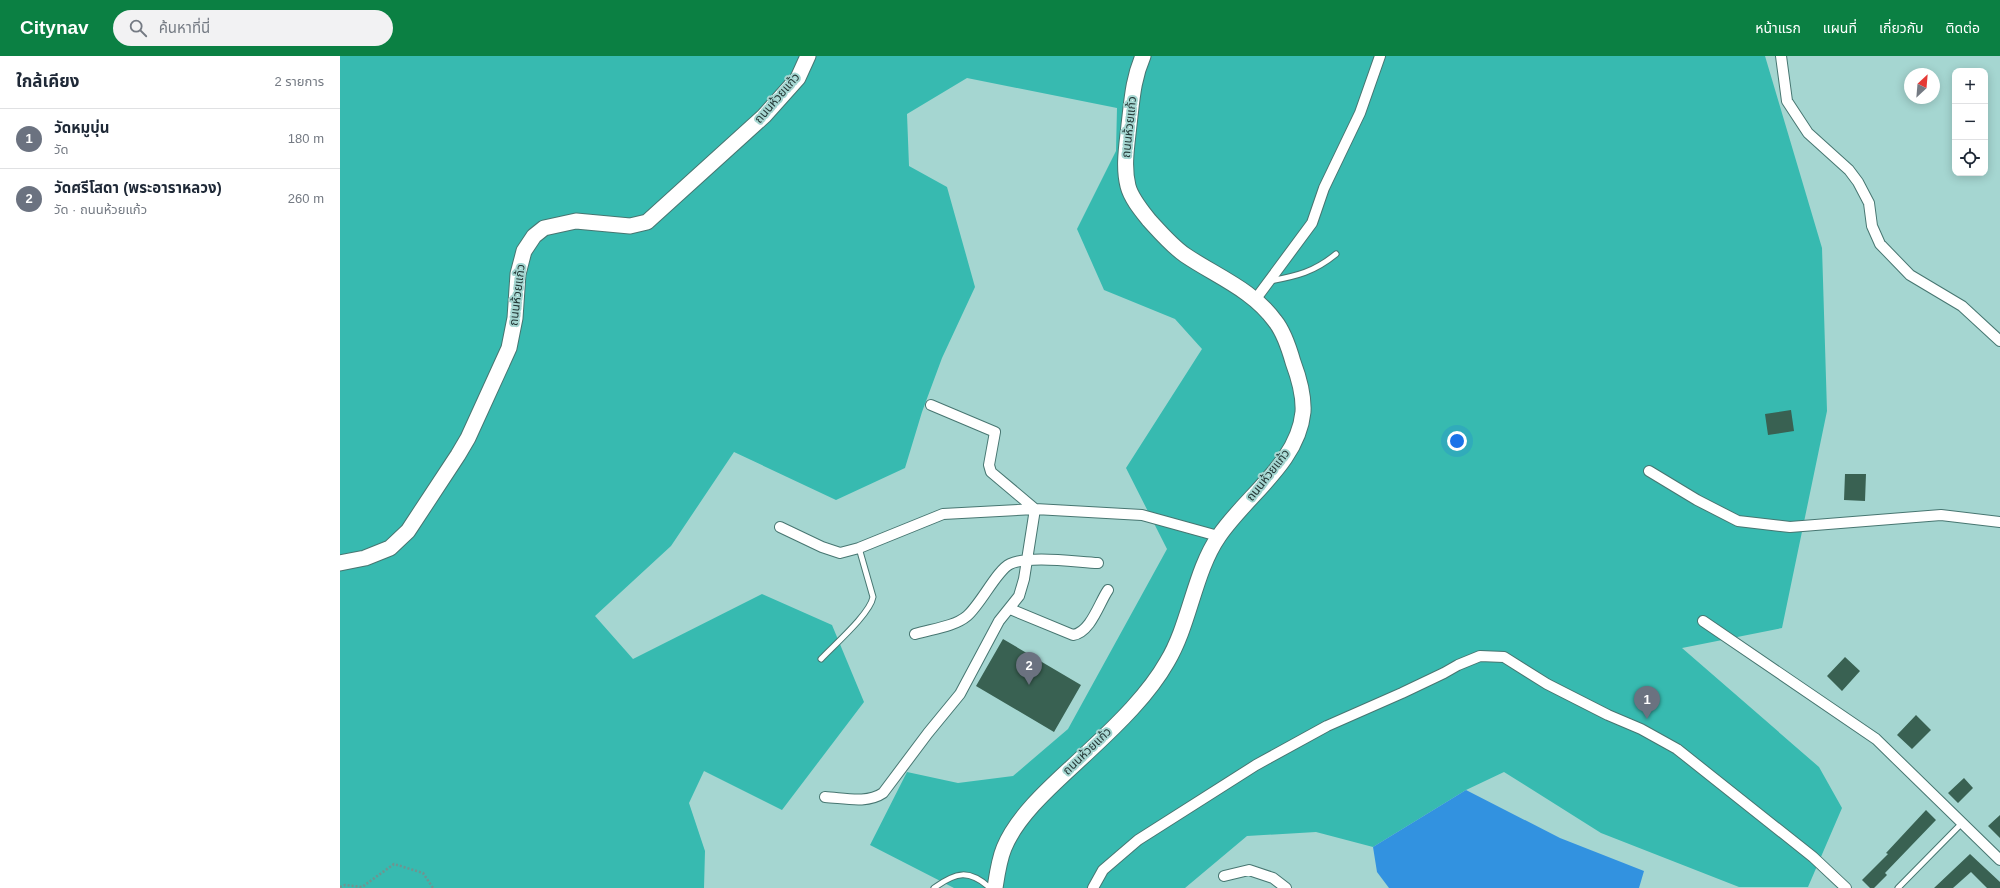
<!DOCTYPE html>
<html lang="th">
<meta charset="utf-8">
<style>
:root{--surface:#fff;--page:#f2f2f3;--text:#1f2937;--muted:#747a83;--line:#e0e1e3;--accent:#0b8043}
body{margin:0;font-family:Helvetica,"Noto Sans Thai",sans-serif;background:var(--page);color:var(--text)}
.controls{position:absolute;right:12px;top:12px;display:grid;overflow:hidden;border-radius:8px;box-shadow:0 2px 10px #0003}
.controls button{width:36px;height:36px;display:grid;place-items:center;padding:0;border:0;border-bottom:1px solid var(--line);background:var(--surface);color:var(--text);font:20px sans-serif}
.compass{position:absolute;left:1564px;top:12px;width:36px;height:36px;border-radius:50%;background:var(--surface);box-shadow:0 2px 10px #0003;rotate:26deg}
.you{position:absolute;left:1117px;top:385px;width:14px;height:14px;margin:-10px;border:3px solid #fff;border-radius:50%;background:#1a73e8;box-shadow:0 0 0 6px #1a73e833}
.badge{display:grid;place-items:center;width:26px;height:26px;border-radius:50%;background:var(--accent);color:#fff;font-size:13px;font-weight:700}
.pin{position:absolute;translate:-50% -33px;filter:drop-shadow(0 1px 2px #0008)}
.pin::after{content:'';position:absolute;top:21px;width:14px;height:12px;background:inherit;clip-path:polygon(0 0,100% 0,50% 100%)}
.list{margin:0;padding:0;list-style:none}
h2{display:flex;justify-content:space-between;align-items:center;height:52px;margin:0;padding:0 16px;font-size:17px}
h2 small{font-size:13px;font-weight:400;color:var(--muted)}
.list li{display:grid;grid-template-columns:26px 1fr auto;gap:12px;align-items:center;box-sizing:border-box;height:60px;padding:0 16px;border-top:1px solid var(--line)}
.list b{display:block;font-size:15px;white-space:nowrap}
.list p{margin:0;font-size:13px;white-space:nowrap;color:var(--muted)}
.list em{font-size:13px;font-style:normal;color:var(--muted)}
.icon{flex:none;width:22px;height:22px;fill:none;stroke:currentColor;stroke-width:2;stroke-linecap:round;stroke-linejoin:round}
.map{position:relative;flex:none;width:1660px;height:832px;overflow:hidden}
header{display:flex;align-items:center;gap:24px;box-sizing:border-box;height:56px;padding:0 20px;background:var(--accent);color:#fff}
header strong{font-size:19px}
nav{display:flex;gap:22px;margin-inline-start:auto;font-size:14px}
.search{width:280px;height:36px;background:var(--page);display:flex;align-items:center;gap:10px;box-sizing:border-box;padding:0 14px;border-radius:22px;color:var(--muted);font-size:15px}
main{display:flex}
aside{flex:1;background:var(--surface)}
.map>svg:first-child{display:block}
</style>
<header>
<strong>Citynav</strong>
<div class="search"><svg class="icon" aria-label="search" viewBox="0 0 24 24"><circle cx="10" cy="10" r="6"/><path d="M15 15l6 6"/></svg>ค้นหาที่นี่</div>
<nav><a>หน้าแรก</a><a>แผนที่</a><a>เกี่ยวกับ</a><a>ติดต่อ</a></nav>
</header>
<main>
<aside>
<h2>ใกล้เคียง<small>2 รายการ</small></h2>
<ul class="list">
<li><span class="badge" style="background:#6b7280">1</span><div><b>วัดหมูบุ่น</b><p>วัด</p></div><em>180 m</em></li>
<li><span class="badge" style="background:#6b7280">2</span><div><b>วัดศรีโสดา (พระอาราหลวง)</b><p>วัด · ถนนห้วยแก้ว</p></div><em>260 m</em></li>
</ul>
</aside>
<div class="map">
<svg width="1660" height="832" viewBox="0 0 1660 832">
<rect width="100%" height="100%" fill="#a5d6d1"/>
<!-- green -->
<path fill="#37bab0" d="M0,0h1425l57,192 5,163 -45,217 -100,20 137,119 23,41 -34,79h-69l-138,-54 -97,-61 -38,18 -93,57 -57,-15 -69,4 -62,52h-231l-84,-43 37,-73 51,11 55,-7 55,-47 99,-180 -41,-81 76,-119 -27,-30 -71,-29 -27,-61 39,-78 1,-43 -150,-30 -60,36 2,52 38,21 28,100 -33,71 -20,54 -17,56 -69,32 -102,-48 -63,94 -76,70 38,43 129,-65 70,31 32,77 -82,108 -78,-39 -15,32 16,48 -1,37h-364z"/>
<!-- water -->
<path fill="#3292e0" d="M1126,734l94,48 84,33 -5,17h-250l-12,-16 -4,-25z"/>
<!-- building -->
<path fill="#396152" d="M1451,354l3,21 -26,4 -3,-21z
M1505,418h21l-1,27 -21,-1z
M663,583l78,46 -27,47 -78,-46z
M1505,601l15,14 -18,20 -15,-15z
M1576,659l15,15 -19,19 -15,-14z
M1624,722l9,10 -15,15 -10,-10z
M1586,754l10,10 -51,53 2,2 -13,13h-4l-8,-8 26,-26 -2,-1z
M1660,759v23l-12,-12z
M1630,798l30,28v6h-13l-16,-16 -18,16h-19z"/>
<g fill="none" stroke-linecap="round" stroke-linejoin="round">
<!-- lane casing -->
<g stroke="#477671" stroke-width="7">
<path id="lane" d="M930,225c27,-5 44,-9 66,-27
M481,603c13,-14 49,-45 52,-62l-14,-49
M594,832c22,-16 35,-19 56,0
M1558,832l64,-65"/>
</g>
<!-- street casing -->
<g stroke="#477671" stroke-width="12">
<path id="street" d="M1441,0l6,45 21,32 41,37 9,12 11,21 3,23 8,18 30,31 52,31 38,35
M915,244l57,-77 12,-35 36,-75 20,-57
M1309,415l48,29 41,21 52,6 151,-12 59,7
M440,471l42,20 18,6 19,-5 84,-34 92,-5 107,6 76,21
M670,553l63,26c18,-3 26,-32 35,-45
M1363,565l173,118 124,121
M575,578c16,-5 39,-7 52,-18 14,-12 30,-46 43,-52 19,-9 66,-2 88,-1
M485,741c19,1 42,7 58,-4l45,-60 32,-39 39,-73 20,-25 5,-17 11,-70 -44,-37 -2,-7 6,-33 -64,-27
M884,820l25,-6 24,8 13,10
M753,832l10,-18 35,-30 118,-75 71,-39 75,-33 42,-20 14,-8 22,-9 24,1 43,27 61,31 33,14 36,20 136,108 33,31"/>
</g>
<!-- secondary casing -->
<g stroke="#477671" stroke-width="17">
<path id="secondary" d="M0,507l25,-5 25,-10 18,-17 50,-76 10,-17 41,-90 6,-30 3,-44 6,-23 10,-15 10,-8 32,-7 54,5 17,-4 117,-106 34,-38 10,-22
M655,832c2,-13 4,-28 9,-40 15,-37 58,-71 86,-98 27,-25 59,-56 77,-88 23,-38 27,-90 52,-126 27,-40 79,-73 84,-124 1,-17 -4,-34 -10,-50 -4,-14 -9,-30 -18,-41 -22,-31 -59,-45 -90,-66 -13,-9 -25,-23 -36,-35 -8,-10 -18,-22 -21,-34 -5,-20 -1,-41 1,-61 3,-25 4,-46 14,-69"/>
</g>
<!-- path -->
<path stroke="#6f9490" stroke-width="2.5" stroke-dasharray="2 2" stroke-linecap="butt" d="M0,831l5,-2 17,2 32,-23 29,9 10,15"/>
<!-- lane -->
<use href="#lane" stroke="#fff" stroke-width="5"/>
<!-- street -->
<use href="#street" stroke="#fff" stroke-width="10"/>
<!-- secondary -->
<use href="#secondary" stroke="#fff" stroke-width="15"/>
</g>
<g text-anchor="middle" stroke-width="4" stroke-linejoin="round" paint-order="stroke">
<!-- street labels -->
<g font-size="12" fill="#253937" stroke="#a5d6d1">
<text transform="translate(437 42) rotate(-49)" y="4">ถนนห้วยแก้ว</text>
<text transform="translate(789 71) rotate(-84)" y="4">ถนนห้วยแก้ว</text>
<text transform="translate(177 239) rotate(-83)" y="4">ถนนห้วยแก้ว</text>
<text transform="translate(928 419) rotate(-52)" y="4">ถนนห้วยแก้ว</text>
<text transform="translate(747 695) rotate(-44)" y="4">ถนนห้วยแก้ว</text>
</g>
</g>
</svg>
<div class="controls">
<button>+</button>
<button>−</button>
<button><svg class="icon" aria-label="locate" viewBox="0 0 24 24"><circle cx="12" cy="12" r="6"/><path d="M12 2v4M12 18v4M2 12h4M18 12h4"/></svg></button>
</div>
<svg class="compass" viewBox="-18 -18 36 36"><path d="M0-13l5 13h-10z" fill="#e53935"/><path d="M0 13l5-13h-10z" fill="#747a83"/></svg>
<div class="you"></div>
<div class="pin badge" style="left:1307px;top:663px;background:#6b7280">1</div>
<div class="pin badge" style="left:689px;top:629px;background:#6b7280">2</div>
</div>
</main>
